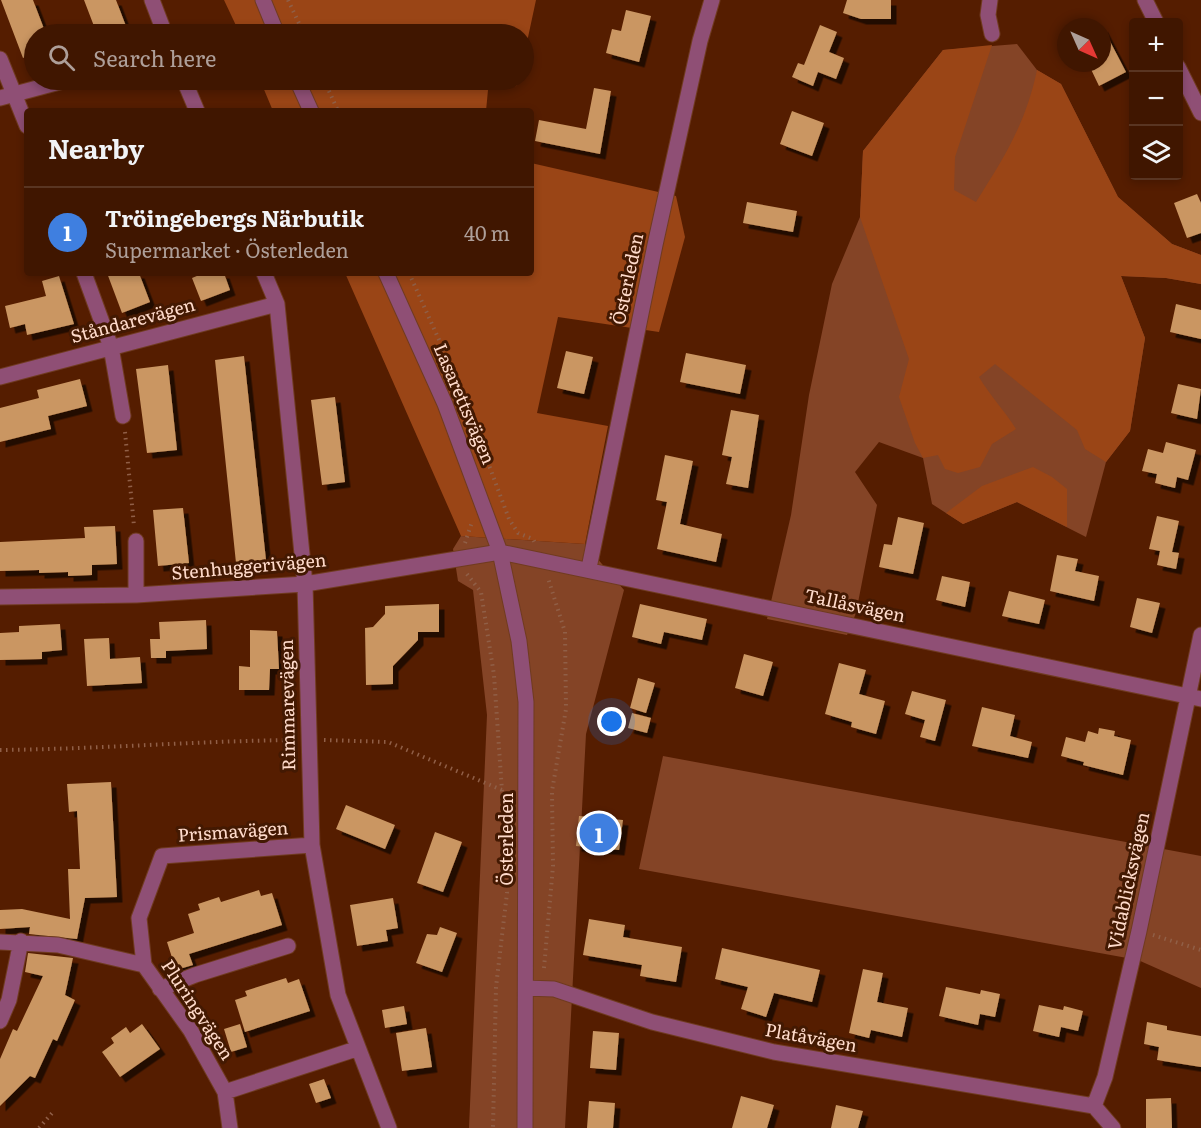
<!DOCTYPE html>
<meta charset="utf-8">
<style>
:root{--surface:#401600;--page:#471f0a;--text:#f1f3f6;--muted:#ae9f99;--line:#593522;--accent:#b45309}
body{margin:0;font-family:Literata,serif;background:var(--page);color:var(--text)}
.controls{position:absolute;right:18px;top:18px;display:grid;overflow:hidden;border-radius:6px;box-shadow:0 3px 9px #0003}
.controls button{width:54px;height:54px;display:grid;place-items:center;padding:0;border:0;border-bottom:2px solid var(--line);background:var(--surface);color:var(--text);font:30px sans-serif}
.compass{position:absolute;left:1057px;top:18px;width:54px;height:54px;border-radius:50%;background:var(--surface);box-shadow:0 3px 9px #0003;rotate:135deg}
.you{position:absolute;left:612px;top:722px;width:21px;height:21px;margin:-15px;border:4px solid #fff;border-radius:50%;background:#1a73e8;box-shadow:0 0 0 9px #1a73e833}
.badge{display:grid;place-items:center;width:39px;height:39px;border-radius:50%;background:var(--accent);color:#fff;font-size:20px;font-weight:700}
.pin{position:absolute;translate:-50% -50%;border:3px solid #fff;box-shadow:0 2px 6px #0006}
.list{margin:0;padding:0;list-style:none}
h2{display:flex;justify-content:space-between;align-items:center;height:78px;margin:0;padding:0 24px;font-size:26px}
h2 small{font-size:20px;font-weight:400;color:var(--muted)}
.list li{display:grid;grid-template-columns:39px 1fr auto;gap:18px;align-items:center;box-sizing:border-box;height:90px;padding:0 24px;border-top:2px solid var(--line)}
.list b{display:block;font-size:22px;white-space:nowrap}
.list p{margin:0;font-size:20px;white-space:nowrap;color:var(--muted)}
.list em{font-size:20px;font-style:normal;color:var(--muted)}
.icon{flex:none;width:33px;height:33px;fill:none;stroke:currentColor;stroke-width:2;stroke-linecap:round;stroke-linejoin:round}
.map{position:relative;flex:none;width:1201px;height:1128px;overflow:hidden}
.search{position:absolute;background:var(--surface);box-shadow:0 3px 9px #0003;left:24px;top:24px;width:510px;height:66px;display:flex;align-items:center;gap:15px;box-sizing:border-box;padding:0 21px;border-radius:33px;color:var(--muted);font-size:22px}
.panel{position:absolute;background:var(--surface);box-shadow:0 3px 9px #0003;left:24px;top:108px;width:510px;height:168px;border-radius:6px}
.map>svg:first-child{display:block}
</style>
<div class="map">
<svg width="1201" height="1128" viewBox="0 0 1201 1128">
<defs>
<filter id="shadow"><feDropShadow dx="5.5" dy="5.5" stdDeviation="0" flood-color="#0009"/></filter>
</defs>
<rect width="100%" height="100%" fill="#551d00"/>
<!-- green -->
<path fill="#844426" d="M1017,44l20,26 24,14 57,113 54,47 29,11v29l-35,-6 -45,-2 24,62 -15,93 -24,31 -20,75 -69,-35 -54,22 -31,-20 -9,-46 -44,-16 -24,30 22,33 -21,108 -9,22 -80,-16 24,-104 18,-120 23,-111 28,-67 3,-66 80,-101z
M461,536l124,8 39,46 -38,144 -21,394h-96l18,-413 -14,-125 -15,-9 -5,-32z
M663,756l538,100v132l-63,-28 -499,-91z"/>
<!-- forest -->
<path fill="#9a4516" d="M224,0h312l-12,56v-22h-284z
M992,45l-37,112 -1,33 22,12c28,-44 50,-79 61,-132l24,14 57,113 54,47 29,11v29l-35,-6 -45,-2 24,62 -15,93 -24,31 -21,-13 -8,-19 -82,-66 -16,13c11,19 26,34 37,52l-24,15 -12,23 -22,6 -13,-4 -7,-14 -15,3 -8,-15 -16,-46 10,-38 -49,-142 3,-66 80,-101z
M260,80h258l-1,6 -29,4 -2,21h-213z
M531,163l145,33 9,41 -26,95 -101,-15 -21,96 71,13 -23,118 -124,-8 -116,-263h186z
M1033,467l19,10 15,12v38l-50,-25 -54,22 -17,-11 36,-27z"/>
<!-- building -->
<path fill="#ca9662" filter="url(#shadow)" d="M1,0h32l13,34h-12v19l-11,5z
M84,0h32l13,34h-32z
M847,0h44v19h-30l-18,-6z
M626,10l25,6 -12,46 -33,-9 6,-24 9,2z
M820,25l17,7 -8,20 15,6 -8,21 -18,-7 -5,14 -21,-9 6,-14 6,2z
M1102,26l24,46 -27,14 -11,-23h14z
M594,88l17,3 -11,63 -65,-13 4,-21 47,9z
M792,111l32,12 -12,33 -32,-12z
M1197,194l4,9v30l-14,5 -13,-35z
M747,202l50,9 -4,21 -50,-9z
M107,273h32l11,29 -28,11z
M204,273h20l6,17 -29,11 -9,-23z
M59,276l15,48 -47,11 -2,-11 -15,4 -5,-22 41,-10 -4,-15z
M1176,304l25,6v29l-31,-7z
M566,351l27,6 -9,37 -27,-6z
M686,353l60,12 -6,29 -60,-12z
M244,356l22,204 -30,3 -21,-203z
M168,365l9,85 -30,3 -11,-84z
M80,379l7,27 -39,10 3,13 -51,13v-34l39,-10 -2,-8z
M1178,384l23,5 -4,30 -26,-6z
M335,397l10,85 -23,3 -11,-85z
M731,410l28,5 -11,73 -22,-4 6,-27 -10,-2z
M1166,442l30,8 -8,30 -11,-3 -2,11 -20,-5 2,-9 -15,-3 6,-22 15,4z
M665,455l28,6 -13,63 42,10 -6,28 -59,-13 10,-47 -11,-2z
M183,508l6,55 -31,3 -5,-56z
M1157,516l22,5 -7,31 7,1 -3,16 -19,-4 3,-14 -11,-2z
M898,517l26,6 -11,51 -34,-7 5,-23 8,1z
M115,526l2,38 -25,1v10l-24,1v-4l-29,1v-3l-39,1v-29l85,-4 -1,-11z
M1057,555l21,4 -3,12 24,5 -5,25 -44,-10z
M942,576l28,6 -5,25 -29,-7z
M1009,591l36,9 -6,24 -37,-8z
M1137,598l23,5 -8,30 -22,-6z
M439,604v28h-21v8l-25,26v18l-27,1 -1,-57 8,-1 12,-13v-8z
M640,604l67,15 -5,21 -38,-8 -3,12 -29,-7z
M206,620l1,29 -41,2v7h-15l-1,-19h10l-1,-17z
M60,624l2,26 -20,2v7l-42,1v-27l19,-1v-6z
M250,630l27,1 2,38h-9l-1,21h-30v-24l11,1z
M109,638l1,21 30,-2 2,26 -55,3 -3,-47z
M744,654l29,8 -10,34 -28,-8z
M839,663l27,7 -7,24 26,7 -9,33 -25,-7 1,-5 -27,-8z
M638,678l17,5 -9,30 -16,-5z
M912,691l34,9 -11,41 -15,-4 5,-17 -20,-6z
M982,707l33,8 -5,21 22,6 -4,16 -56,-12z
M632,713l19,5 -4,15 -19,-5z
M1099,728l16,3 -1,5 17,4 -8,35 -40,-10 1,-3 -23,-6 5,-19 19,5 3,-11 10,3z
M111,782l6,115 -32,1 -8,41 -48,-5 1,-7 -30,2v-19l22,-1 48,10 -2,-50h12l-3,-58 -8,1 -2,-28z
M346,805l49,20 -10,24 -49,-20z
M579,816l44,4 -4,30 -43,-4z
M435,832l27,10 -19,50 -26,-9z
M259,890l2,6 11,-3 10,32 -93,29 4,11 -17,5 -9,-28 27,-9 -6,-19 12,-4 -2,-6 21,-7 2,5z
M393,898l5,30 -12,2 2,11 -31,5 -7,-41z
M589,919l36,6 -2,12 59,10 -6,35 -36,-6 2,-11 -59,-10z
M440,927l17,6 -15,39 -26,-9 11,-29 10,1z
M722,948l98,22 -8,32 -38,-9 -8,24 -25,-8 7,-22 -33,-8z
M28,953l45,5 -8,37 10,5 -18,41 -4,-2 -18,39 -5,-2 -30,30v-47l13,-30 4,2 26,-55 -18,-4z
M863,969l20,4 -6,29 31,6 -6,29 -31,-7 -2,8 -20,-5z
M286,978l2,5 11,-4 11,32 -65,21 -10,-32 12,-4 -2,-5z
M946,987l34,7 1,-4 19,4 -5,23 -15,-3 -2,11 -39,-9z
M1039,1005l24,5 1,-4 19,5 -5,20 -17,-4 -2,10 -26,-6z
M404,1006l3,18 -22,4 -3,-18z
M1147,1022l20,4v4l34,6v31l-44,-7 2,-13 -15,-3z
M142,1024l18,25 -40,28 -18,-25 12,-9 -3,-5 15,-11 4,6z
M240,1024l7,23 -16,5 -7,-23z
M426,1028l6,39 -30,4 -6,-38z
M593,1031l26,2 -3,37 -26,-2z
M324,1079l7,19 -15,5 -7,-19z
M741,1096l33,9 -7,23h-35z
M1171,1098l1,30h-26v-29z
M589,1101l26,2 -2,25h-26z
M836,1105l27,6 -5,17h-27z"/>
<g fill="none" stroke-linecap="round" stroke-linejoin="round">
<!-- minor casing -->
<g stroke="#703b20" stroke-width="17">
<path id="minor" d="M152,0l13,34
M263,0l14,34
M990,0l-2,15 4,19
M1145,0l11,22
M0,59l27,67
M1178,67l23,46
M184,80l13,31
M297,80l14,31
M0,98l67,-18
M84,273l27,74 12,69
M264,273l13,31 28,280 7,261 26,150 51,133
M386,273l59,131 55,148 19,89 7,61 -1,426
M0,377l277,-73
M136,541v54
M589,568l66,-323 45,-204 12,-41
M0,597l136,-2 169,-11 195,-32 701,147
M0,942l58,3 86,20 47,66 34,61 5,36
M144,965l-5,-47 23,-62 150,-11
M526,988l28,1 98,33 122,30 320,54
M160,989l35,-14 93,-29
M0,1021l9,-21 12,-59
M225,1092l131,-43
M1094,1106l11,-29 34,-146 62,-296
M1094,1106l19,22"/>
</g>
<!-- path -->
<path stroke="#905f47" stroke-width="4" stroke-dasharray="1.5 4.5" stroke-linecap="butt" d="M288,0l16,34
M324,80l14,31
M409,273l49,109 51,137 9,14 15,6 2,4
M125,432l9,94
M465,543l7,-21
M467,574l14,18 13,83 8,116 5,102 -11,94 -3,141
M324,740l64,2 114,48
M0,750c99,-1 197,-9 295,-10
M1153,935l48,15
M544,968l9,-102 -1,-75 14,-82 -1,-77 -17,-54
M39,1128l14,-16"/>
<!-- minor -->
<use href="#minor" stroke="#8f4f75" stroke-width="15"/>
</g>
<g text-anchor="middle" stroke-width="6" stroke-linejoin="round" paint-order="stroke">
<!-- street labels -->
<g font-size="18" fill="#ffdbcb" stroke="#431902">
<text transform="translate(628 279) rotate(-78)" y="6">Österleden</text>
<text transform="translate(133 321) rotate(-15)" y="6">Ståndarevägen</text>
<text transform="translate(464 404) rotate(67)" y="6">Lasarettsvägen</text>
<text transform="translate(249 567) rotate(-5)" y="6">Stenhuggerivägen</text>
<text transform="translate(855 606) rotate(12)" y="6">Tallåsvägen</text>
<text transform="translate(288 705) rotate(-91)" y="6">Rimmarevägen</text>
<text transform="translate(233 832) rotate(-4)" y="6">Prismavägen</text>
<text transform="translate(507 839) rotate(-90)" y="6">Österleden</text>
<text transform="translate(1129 881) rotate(-78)" y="6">Vidablicksvägen</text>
<text transform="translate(197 1010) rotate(57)" y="6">Pluringvägen</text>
<text transform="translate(811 1038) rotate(10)" y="6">Platåvägen</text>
</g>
</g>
</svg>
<div class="controls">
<button>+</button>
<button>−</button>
<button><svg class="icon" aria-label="layers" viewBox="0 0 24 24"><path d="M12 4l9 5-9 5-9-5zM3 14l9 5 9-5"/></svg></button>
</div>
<svg class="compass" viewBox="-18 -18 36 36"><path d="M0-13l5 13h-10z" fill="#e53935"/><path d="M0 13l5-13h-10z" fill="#ae9f99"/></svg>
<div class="you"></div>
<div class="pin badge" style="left:599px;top:833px;background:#3f7fe0">1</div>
<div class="search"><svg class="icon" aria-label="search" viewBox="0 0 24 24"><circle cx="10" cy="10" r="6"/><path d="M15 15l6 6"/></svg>Search here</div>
<section class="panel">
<h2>Nearby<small></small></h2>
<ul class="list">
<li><span class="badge" style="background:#3f7fe0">1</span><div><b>Tröingebergs Närbutik</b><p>Supermarket · Österleden</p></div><em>40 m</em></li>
</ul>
</section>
</div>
